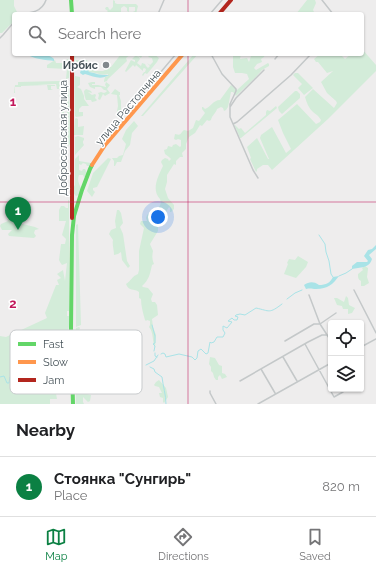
<!DOCTYPE html>
<meta charset="utf-8">
<style>
:root{--surface:#fff;--page:#f2f2f2;--text:#202124;--muted:#757577;--line:#e0e0e0;--accent:#0b8043}
body{margin:0;font-family:Raleway,sans-serif;background:var(--page);color:var(--text)}
.controls{position:absolute;right:12px;bottom:12px;display:grid;overflow:hidden;border-radius:4px;box-shadow:0 1px 3px #0004}
.controls button{width:36px;height:36px;display:grid;place-items:center;padding:0;border:0;border-bottom:1px solid var(--line);background:var(--surface);color:var(--text);font:20px sans-serif}
.you{position:absolute;left:158px;top:217px;width:14px;height:14px;margin:-10px;border:3px solid #fff;border-radius:50%;background:#1a73e8;box-shadow:0 0 0 6px #1a73e833}
.badge{display:grid;place-items:center;width:26px;height:26px;border-radius:50%;background:var(--accent);color:#fff;font-size:13px;font-weight:700}
.pin{position:absolute;translate:-50% -33px;filter:drop-shadow(0 1px 2px #0008)}
.pin::after{content:'';position:absolute;top:21px;width:14px;height:12px;background:inherit;clip-path:polygon(0 0,100% 0,50% 100%)}
.list{margin:0;padding:0;list-style:none}
h2{display:flex;justify-content:space-between;align-items:center;height:52px;margin:0;padding:0 16px;font-size:17px}
h2 small{font-size:13px;font-weight:400;color:var(--muted)}
.list li{display:grid;grid-template-columns:26px 1fr auto;gap:12px;align-items:center;box-sizing:border-box;height:60px;padding:0 16px;border-top:1px solid var(--line)}
.list b{display:block;font-size:15px;white-space:nowrap}
.list p{margin:0;font-size:13px;white-space:nowrap;color:var(--muted)}
.list em{font-size:13px;font-style:normal;color:var(--muted)}
.icon{flex:none;width:22px;height:22px;fill:none;stroke:currentColor;stroke-width:2;stroke-linecap:round;stroke-linejoin:round}
.map{position:relative;flex:none;width:376px;height:404px;overflow:hidden}
.search{position:absolute;background:var(--surface);box-shadow:0 1px 3px #0004;left:12px;right:12px;top:12px;height:44px;display:flex;align-items:center;gap:10px;box-sizing:border-box;padding:0 14px;border-radius:4px;color:var(--muted);font-size:15px}
.sheet{height:112px;background:var(--surface)}
nav{display:flex;justify-content:space-around;align-items:center;box-sizing:border-box;height:56px;border-top:1px solid var(--line);background:var(--surface);font-size:11px;color:var(--muted)}
nav a{display:grid;justify-items:center;gap:2px}
nav .on{color:var(--accent)}
.map>svg:first-child{display:block}
</style>
<div class="map">
<svg width="376" height="404" viewBox="0 0 376 404">
<rect width="100%" height="100%" fill="#eeeded"/>
<!-- green -->
<path fill="#d3ecd9" d="M0,0h14v6l4,8h-4v6l-1,2 -11,11h-2z
M113,0l2,1v2l2,1h19l2,2 -2,8h-3v-2l2,-1v-4h-6v5l-2,-1v-3l-3,-2 -3,2v6h-16l3,-3 -3,-2 1,-2h2l1,2 1,1 3,-3z
M307,0h8l1,3 -3,7 2,4h-19z
M362,49l14,16v6l-48,48 -56,51 -4,-5h-5l-6,4v2l-1,1 -6,-13 1,-1 -4,-11 10,-9 11,21h1l-9,-21 1,-3 11,-8 14,26 5,-4 -8,-16 -5,-13 19,-16 19,20 4,-2 1,-2c-4,-7 -9,-7 -12,-13 -2,-3 -3,-7 -4,-10l8,-8 21,19 3,-5 -1,-2 -9,-8 -6,-11 12,-11 -6,2 -9,-11h-2l-2,-3 6,-5h20l5,5 6,-5h11z
M75,54v11l3,3 -3,2v6l5,1v8l-3,2 4,2 3,7v3l5,7h-7l-3,3v3h4v4l-7,1 -1,-1 -1,-61z
M121,54h10l-5,4 1,3 -19,18 -1,2 -3,1v-1l1,-4 3,-1v-2c-7,2 -13,-2 -19,-2l-3,-4v-1l-6,-1 -4,-2v-4h11l2,5 6,6h8l4,-2v-2h4z
M137,54h3l2,2 -1,2 -4,-3v1l2,1 1,2 -3,4 4,3 1,-3 3,1 1,2 2,2 2,-2 -3,-3 3,2 3,-3 -1,-4 -4,-1 1,-1h2v-2h3l5,4 -2,4 -10,12 -2,-1 -2,3 -1,-1 2,-3h1l1,-3 -2,-1 -1,1v2l-7,-6 -1,2 -2,-2 -7,7 -1,-1 6,-11 4,2v-2l-3,-1z
M194,54h4l-55,62h-2z
M233,54h8l-1,5 7,-1 2,4 2,-6 2,-2h12l-1,3 -3,2 1,3 -5,2 -3,4 2,2 12,-7 1,1v2l-7,4 -7,8 -19,18 -3,-4h-2l-3,15 -2,3 -2,1 -1,-3 -2,-1 -4,2c-1,4 -5,6 -6,11l-2,1 -2,-1 -5,6 -2,-1 -5,8 -6,4 -3,7v5l-4,4 1,4h-3l-4,4v4l-2,-1 -7,11v7l-2,7 3,9 6,7v4l-3,3h-1v-4l-1,-1 -9,14 -2,2v8l-8,13 3,7c-1,5 -1,8 1,13l-2,1c-2,9 -3,15 -10,21l1,1 5,1 5,6 -2,5 1,3h3l2,3 1,10 -6,4 1,8 3,8 -1,13c-3,-7 -1,-15 -6,-21l1,-2v-4l-3,-1 -1,1 -1,-1c-2,-7 -4,-14 -4,-21l-2,-1v-6c-5,-4 -10,0 -13,-8 5,-3 6,-8 12,-10l1,-4v-19l5,-23 -4,-4 1,-3h6l-1,-3 1,-3 2,-2 3,1c3,-5 11,-6 8,-15 -9,-9 -2,-23 3,-33l-2,-4 1,-2 3,-2 3,1 1,2 2,-2 -2,-2 -4,-3 -1,-4 3,-1 1,-3 4,1 1,-2 3,-1 4,3 1,-1v-6l-3,-1 -2,1 -2,-1 1,-5c7,2 5,-1 9,-4l4,1 5,-3 3,-8 3,1 6,-8 -3,-4v-2h1l2,2c6,-2 8,-9 15,-9l11,-15 6,5 12,-11 -2,-5 -5,-1h-7l-2,-6z
M67,59l3,1 -1,18 -3,1 1,-10 -20,-1v-3l8,-5 1,3h10z
M295,73h3l15,15 -9,7 -6,-7 4,-4 -9,-9z
M60,81l-1,8h-2l-1,-5h-19l18,1v1h-4v3l2,1h-5l-1,-5 -26,1v1h-6v6h-1l1,-8h3v-3z
M92,82h3v2h-3v1h6l8,2v-1l-1,-1 1,-3 4,3 -3,4 3,4 -5,3 -2,-2 -3,6 -2,-1 1,-4 -1,-2 3,-1 3,1 2,-1 1,-1 -2,-1h-1l-3,-3h-6v2l-5,-2 -2,-4z
M67,87h1l1,2 1,55 -2,2 -1,-1z
M86,89l5,2 1,2 -4,-1 4,3 3,-1 1,1 -1,3 2,2 -1,1 -4,1 -1,-2h-5c-1,-2 -2,-7 -2,-9z
M115,89l3,2 1,1h1v3h-1l2,6v11l5,1 -3,4 -3,1 -4,-2 2,-10 -1,-11 -6,-1z
M295,91h2l3,3v4l-18,16 -3,-3 -1,-4z
M64,99h1l1,3 -2,3v34l1,1v7l-2,1v16l1,8 -1,2h-1v-25l-2,-1v-6h2l1,-26c-3,-3 -1,-7 0,-10l-1,-1v-3h2z
M276,106l1,2 -36,30h-1l-6,-14 5,5 2,-1 4,5 21,-18v-3l1,-2 3,1z
M76,118l2,1v8l6,-1 -1,9h-9l1,-16z
M134,121l4,5 -6,7 -2,12 -5,6 -4,11h-4l-2,4h-1v-5l-2,-3h5l2,-2 4,-1 3,-11 -4,-5 4,-9z
M116,122l6,1 -15,17c-2,-8 2,-14 9,-18z
M78,136l6,2v2l-1,1v2l1,2 -9,10v-18z
M79,155v6l12,2v3h-4l-1,-2 -3,-1 -2,2 -2,-1v6l3,1 1,-2h2l2,4 -2,4h-1l-1,-2h-4c-2,5 0,9 2,13l-2,7 -3,1 -1,-1c-2,-2 -2,-8 0,-10v-26z
M108,158l3,1 -14,28 -4,1v2l2,2 -3,5 -5,-6 6,-18z
M68,200h1v111h-2v5h2c1,10 -2,20 -2,30l-6,2v2h4v35l-10,3 2,11h-7v5h-50v-68l6,1 41,-19 -2,-5 11,-28h3l-2,-5 4,-2 -4,-4 6,-4 2,11 2,-18 -5,2 -2,-3 -1,-2 2,-16h4l1,-5 -4,-4 4,-14h-7v-11l2,-4h3l2,2h2z
M117,210h2l2,3 2,10 -3,4 3,7 4,27 3,5 -2,2 -6,-8 -1,-8 -3,2 -4,1c0,-6 -2,-10 -1,-15l-4,-6 2,-4 5,-2 -1,-7z
M7,219h7v3l21,5 4,2 -4,1 -1,3 2,3 -2,2 -25,-2 -1,-2 4,-4h-10l-2,-4 1,-2 7,-3z
M78,224l3,101 -5,2v-102z
M298,256l10,6 -2,5 -10,11 -12,-4 4,-10 -1,-1 2,-4 6,1z
M365,266l3,2v1l-1,8 2,6 -5,3h-3v-5c-3,-2 -3,-3 -3,-7l5,-4 -1,-2z
M346,296l2,2 1,7 6,3 -3,5 -4,1v-5h-5l-1,-3 -5,-1 -3,-7h3l7,4z
M79,327l1,1 -1,3 4,8 2,1v4l2,4 10,2 1,-2h4l5,2 -1,1 -3,-2c-7,4 -15,3 -21,0l-3,2 2,7 -1,4 -1,-2h-4v-6h2l2,-3c-3,-3 -3,-6 -5,-9l2,-14z
M210,357l5,1 4,7 3,1v7l3,1 2,3 -5,2 -2,-4 -2,2v3h-2l-2,-3 -1,-4 -2,-2v-4l-2,-3z
M79,363l1,4 6,8 -3,13 4,6 4,1 -1,6 -2,1 -5,-5v5l1,2h-8v-20l3,-5v-3l-2,-4h-2v-4l1,-2 -1,-1z
M159,380l7,8 2,9 -4,6 -1,-1v-4l-3,-1 -1,-4h3l-3,-6 -4,-1 -1,-1 2,-3z"/>
<!-- water -->
<path fill="#a9e3e7" d="M27,54h18c4,2 6,2 9,5v2c-7,-1 -22,-2 -27,-7z
M82,66h4l3,6c2,0 3,1 5,1 5,2 11,2 15,2 -8,5 -15,2 -24,-1l-2,1 -3,-2z
M376,245v4l-7,6 3,4c-3,10 -12,8 -20,10v-3l5,-4h10l1,-1 -4,-5 4,-6 4,-1z
M339,276c-6,8 -11,13 -23,13 -4,0 -5,-1 -10,0l-2,-4c5,-3 9,-4 15,0 7,0 11,-2 14,-8z"/>
<g fill="none" stroke-linecap="round" stroke-linejoin="round">
<!-- stream -->
<path stroke="#a9e3e7" stroke-width="1" d="M319,235l6,9 1,8 3,9 2,13 2,3
M339,276l7,-3 6,-4
M287,299l8,-6 7,-3
M152,325l3,11v7l-2,1 2,2 -1,5
M76,346l20,5 4,4 3,-1 2,-3 1,3h6l2,3h4l2,4 6,2 14,8 1,-1
M155,353v3l2,1
M161,354l2,-1 2,1 1,3 13,-3 13,3 3,3 2,-2 1,-7 3,-2 5,5 2,-1 2,-11 1,1 3,-1 3,-5h6l2,-4 -2,-3v-4l4,2 5,-6 -4,-1 4,-3 2,2h3l1,-3 -3,-1 1,-1 4,-1 5,1 11,-7c14,3 13,6 26,-4
M146,365l8,-4 4,-6
M150,367l4,2 1,3 7,5c1,9 4,18 4,27
M0,377l4,-1 3,7h2l1,-6h4l2,2c4,-1 9,-2 13,0l2,-8c6,-2 11,-1 15,-4l-1,-5 6,-4 3,-4 7,-4 1,-2 5,-1"/>
<!-- street -->
<path stroke="#c4c8c9" stroke-width="1.5" d="M322,0l11,14
M20,14c11,-1 22,-2 26,-14
M158,14l6,-14
M210,14l12,-14
M0,38l3,-3 11,-13
M211,54l11,20 14,15v2l-6,13v13l23,53 5,8
M275,59l4,-5
M230,107l6,-9 28,-28
M134,109l-2,-3 44,-52
M233,124l4,-2 54,-47 20,-21
M354,290l22,43
M309,295l11,29 11,17
M320,324l16,-11
M285,341l29,-17h6
M305,344l29,53 9,-5
M361,347l15,-8
M283,357l14,24
M261,369l14,24
M240,381l68,-39 14,-7h5
M210,391v2l6,11
M258,404l73,-41"/>
<!-- fast -->
<path stroke="#63d668" stroke-width="4" d="M71,0l1,14
M73,404l-2,-76 1,-93 2,-19 8,-26 8,-21 2,-4"/>
<!-- slow -->
<path stroke="#ff974d" stroke-width="4" d="M92,165l13,-20 78,-91"/>
<!-- jam -->
<path stroke="#b3261e" stroke-width="4" d="M219,14l12,-14
M72,54v164"/>
</g>
<!-- grid -->
<path fill="none" stroke="#c2185b" stroke-width="1" stroke-opacity="0.55" d="M188,0v14M188,54v350M0,202h376"/>
<!-- markers -->
<circle fill="#81888c" stroke="#fff" stroke-width="1.5" cx="106" cy="65" r="4"/>
<g text-anchor="middle" stroke-width="3" stroke-linejoin="round" paint-order="stroke">
<!-- poi labels -->
<g font-size="11" font-weight="bold" fill="#465258" stroke="#fff" text-anchor="end">
<text x="98" y="69">Ирбис</text>
</g>
<!-- street labels -->
<g font-size="11" fill="#465258" stroke="#fff">
<text transform="translate(128 107) rotate(-50)" y="4">улица Растопчина</text>
<text transform="translate(63 138) rotate(-90)" y="4">Добросельская улица</text>
</g>
</g>
<!-- legend -->
<rect x="10" y="330" width="132" height="64" rx="6" fill="#fff" stroke="#c8cbcd" stroke-width="1"/>
<rect x="18" y="342" width="18" height="4" fill="#63d668"/>
<rect x="18" y="360" width="18" height="4" fill="#ff974d"/>
<rect x="18" y="378" width="18" height="4" fill="#b3261e"/>
<g font-size="11" fill="#465258">
<text x="43" y="348">Fast</text>
<text x="43" y="366">Slow</text>
<text x="43" y="384">Jam</text>
</g>
<g font-size="13" text-anchor="middle" font-weight="bold" fill="#c2185b" stroke="#fff" stroke-width="3" stroke-linejoin="round" paint-order="stroke">
<text x="13" y="106">1</text>
<text x="13" y="308">2</text>
</g>
</svg>
<div class="controls">
<button><svg class="icon" aria-label="locate" viewBox="0 0 24 24"><circle cx="12" cy="12" r="6"/><path d="M12 2v4M12 18v4M2 12h4M18 12h4"/></svg></button>
<button><svg class="icon" aria-label="layers" viewBox="0 0 24 24"><path d="M12 4l9 5-9 5-9-5zM3 14l9 5 9-5"/></svg></button>
</div>
<div class="you"></div>
<div class="pin badge" style="left:18px;top:230px">1</div>
<div class="search"><svg class="icon" aria-label="search" viewBox="0 0 24 24"><circle cx="10" cy="10" r="6"/><path d="M15 15l6 6"/></svg>Search here</div>
</div>
<section class="sheet">
<h2>Nearby<small></small></h2>
<ul class="list">
<li><span class="badge">1</span><div><b>Стоянка &quot;Сунгирь&quot;</b><p>Place</p></div><em>820 m</em></li>
</ul>
</section>
<nav>
<a class="on"><svg class="icon" aria-label="map" viewBox="0 0 24 24"><path d="M3 6l6-2 6 2 6-2v14l-6 2-6-2-6 2zM9 4v14M15 6v14"/></svg>Map</a>
<a><svg class="icon" aria-label="directions" viewBox="0 0 24 24"><path d="M12 3l9 9-9 9-9-9zM9 14v-3h6M13 9l2 2-2 2"/></svg>Directions</a>
<a><svg class="icon" aria-label="saved" viewBox="0 0 24 24"><path d="M7 4h10v16l-5-4-5 4z"/></svg>Saved</a>
</nav>
